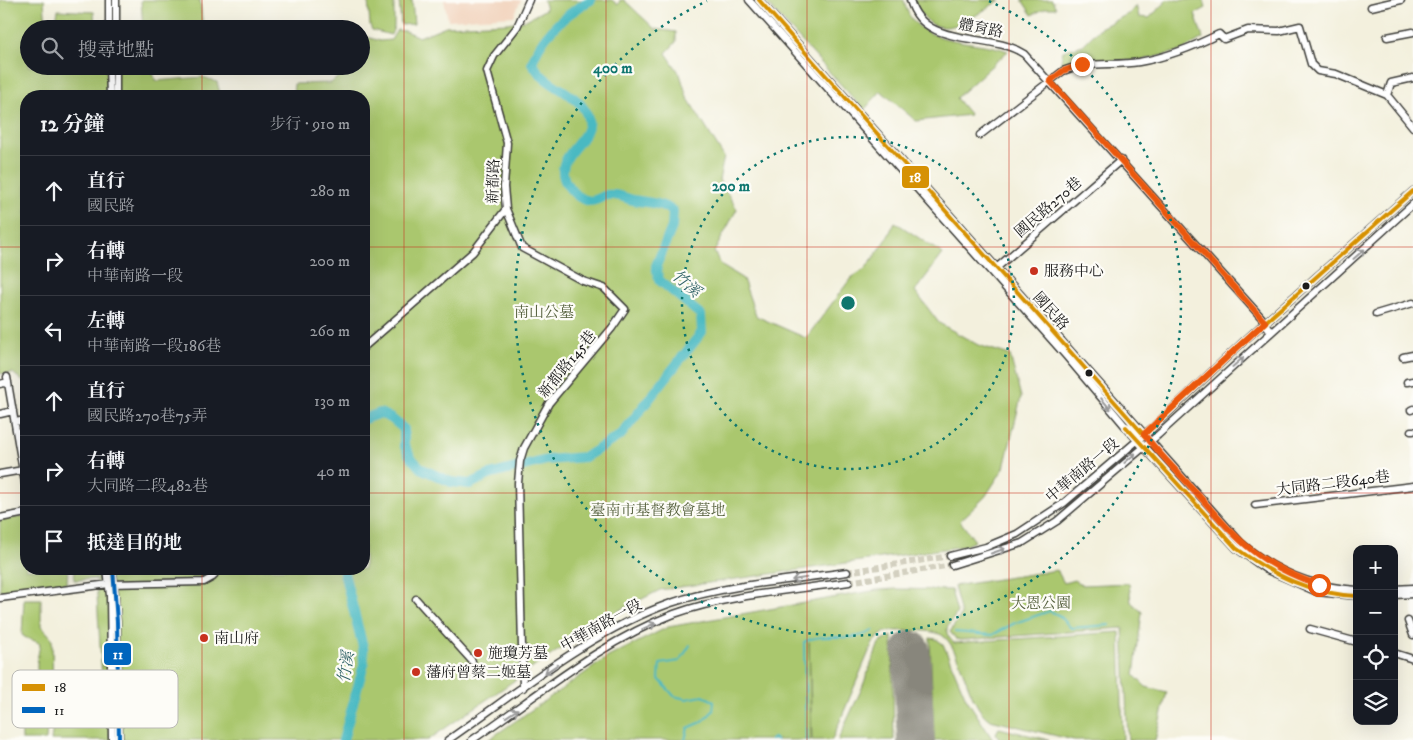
<!DOCTYPE html>
<html lang="zh-TW">
<meta charset="utf-8">
<style>
:root{--surface:#171b24;--page:#20242c;--text:#f1f3f6;--muted:#9ea1a6;--line:#363941}
body{margin:0;font-family:"IM FELL DW Pica","Noto Serif TC",serif;background:var(--page);color:var(--text)}
.controls{position:absolute;right:15px;bottom:15px;display:grid;overflow:hidden;border-radius:10px;box-shadow:0 5px 20px #0002}
.controls button{width:45px;height:45px;display:grid;place-items:center;padding:0;border:0;border-bottom:1px solid var(--line);background:var(--surface);color:var(--text);font:25px sans-serif}
.stop{position:absolute;width:15px;height:15px;margin:-11px;border:4px solid #ea580c;border-radius:50%;background:#fff}
.stop.end{background:#ea580c;border-color:#fff;box-shadow:0 1px 5px #0008}
.list{margin:0;padding:0;list-style:none}
h2{display:flex;justify-content:space-between;align-items:center;height:65px;margin:0;padding:0 20px;font-size:21px}
h2 small{font-size:16px;font-weight:400;color:var(--muted)}
.list li{display:grid;grid-template-columns:32px 1fr auto;gap:15px;align-items:center;box-sizing:border-box;height:70px;padding:0 20px;border-top:1px solid var(--line)}
.list b{display:block;font-size:19px;white-space:nowrap}
.list p{margin:0;font-size:16px;white-space:nowrap;color:var(--muted)}
.list em{font-size:16px;font-style:normal;color:var(--muted)}
.icon{flex:none;width:28px;height:28px;fill:none;stroke:currentColor;stroke-width:2;stroke-linecap:round;stroke-linejoin:round}
.map{position:relative;flex:none;width:1413px;height:740px;overflow:hidden}
.search{position:absolute;background:var(--surface);box-shadow:0 5px 20px #0002;left:20px;top:20px;width:350px;height:55px;display:flex;align-items:center;gap:12px;box-sizing:border-box;padding:0 18px;border-radius:28px;color:var(--muted);font-size:19px}
.panel{position:absolute;background:var(--surface);box-shadow:0 5px 20px #0002;left:20px;top:90px;width:350px;height:485px;border-radius:20px}
.map>svg:first-child{display:block}
</style>
<div class="map">
<svg width="1413" height="740" viewBox="0 0 1413 740">
<rect width="100%" height="100%" fill="#fdfcf7"/>
<filter id="ink" filterUnits="userSpaceOnUse"><feTurbulence type="fractalNoise" baseFrequency=".02" numOctaves="2"/><feDisplacementMap in="SourceGraphic" scale="10" xChannelSelector="R" yChannelSelector="G"/><feConvolveMatrix kernelMatrix="1 2 1 2 8 2 1 2 1" color-interpolation-filters="sRGB"/></filter>
<filter id="wash" filterUnits="userSpaceOnUse"><feTurbulence type="fractalNoise" baseFrequency=".0096" numOctaves="4" result="noise"/><feDisplacementMap in="SourceGraphic" scale="20" xChannelSelector="R" yChannelSelector="G"/><feGaussianBlur stdDeviation="1.12" result="paint"/><feColorMatrix in="noise" values="0 0 0 0 0 0 0 0 0 0 0 0 0 0 0 0 0 1.4 0 .05"/><feComposite in="paint" operator="in"/></filter>
<g filter="url(#wash)">
<rect width="100%" height="100%" fill="#f3f0dd"/>
<!-- built -->
<path fill="#f2d4be" d="M444,0h77l-7,16 -66,4z"/>
<!-- green -->
<path fill="#aac76e" stroke="#637245" d="M0,0h44l2,26h9l3,-16 36,2 1,17h-66v37h121l6,15 47,-4 14,5 3,11 28,3h-222v288l-13,-11 -13,1z
M141,0h59l3,29h-60z
M399,0h13l2,24 -13,1z
M543,0h69l6,5 2,-5h4l31,29 21,3v10l-10,11 14,21 7,23 37,60 -5,23 18,29 -23,43 8,14 21,13 13,37 50,22 45,-60 14,-9 20,-27 10,-20 48,32 -28,37 24,32 39,22 32,10 11,42 -17,71 -19,29 -25,24 15,20 -11,5 -304,44 -52,26 -180,124h-377l4,-28 32,-9 16,-7 -7,-117 -22,1 1,-11h289v-473h-71l1,-12 37,-1 20,-17h10l2,-30 17,5 11,-1 6,-10 8,1 14,6 27,-11 62,-3 18,-3 20,-11z
M764,0h140c8,48 71,38 104,51l-52,47 14,17 -54,6 -35,-30 -17,19z
M914,0h86c-21,12 -55,43 -76,17 -5,-6 -9,-10 -10,-17z
M1022,0h30l4,8h-10l-14,7z
M1165,0h39l2,8 -11,6 8,24 -22,13 -43,10 -42,-1 -36,7 3,-16 20,-6 17,-17 30,-15 6,-8 3,12 10,1 16,-15z
M368,1h26v26l-3,8 -19,-5 -2,-5z
M26,516v53h42l-1,14 -67,8v-71z
M1057,570l7,13 10,-3 9,5 46,-2 2,19 11,10 -8,63 12,12 21,5 -12,48h-27l-5,-112 -162,12 -5,-1 -6,-7 11,-17 -7,-29z
M897,589l54,1 6,23c-9,14 -16,17 -3,30l166,-11 3,108h-49l-84,-20c-25,-15 -28,-81 -53,-87 -15,-4 -32,-2 -47,-2l-5,1 -12,10 -41,98h-20l-3,-98 2,98h-323l120,-83 60,-30 209,-37z
M24,599h17v27l11,12 1,63 -5,10 -2,29h-24l-1,-35 11,-2c10,-11 5,-24 5,-38 0,-7 2,-14 3,-21 -6,-5 -13,-4 -18,-9z
M892,636l2,104h-56l24,-52 17,-45z
M930,638l6,1 7,5 23,54 27,42h-59z
M999,728l50,12h-49l-4,-7z"/>
<g fill="none" stroke-linecap="round" stroke-linejoin="round">
<!-- stream -->
<path stroke="#4ab9c2" stroke-width="2" d="M955,632l37,3 23,-12 35,-12 10,5 11,12 39,-3
M685,740l3,-12 14,-6 11,-11 1,-10 -11,-5 -17,3 -12,-3 -15,-17 1,-15 20,-3 10,-16
M770,740l4,-2 2,2
M806,740l-2,-98c22,-12 46,3 70,-12"/>
<!-- river -->
<path stroke="#4ab9c2" stroke-width="10" d="M364,419l16,-6 12,6 12,10v16l7,13 11,11 29,13 19,2 19,-9 58,-15 38,-3 36,-22 81,-103 -1,-17 -42,-35 -3,-14 16,-39 1,-16c-13,-9 -25,-8 -40,-11 -9,-2 -16,-7 -26,-5 -7,2 -13,8 -21,5 -7,-2 -14,-8 -18,-14 -20,-29 25,-44 20,-67 -4,-22 -33,-30 -47,-44 -3,-3 -6,-8 -9,-12 9,-28 34,-49 59,-63
M343,569l20,78 1,17 -21,76"/>
<!-- runway -->
<path stroke="#88867c" stroke-width="38" d="M911,650l5,90"/>
</g>
</g>
<g filter="url(#ink)">
<g fill="none" stroke-linecap="round" stroke-linejoin="round">
<!-- minor-tunnel -->
<path stroke="#d3d0c0" stroke-width="6" stroke-dasharray="6 3" stroke-linecap="butt" d="M847,572l103,-16
M849,582l103,-17"/>
<!-- minor casing -->
<g stroke="#3c3c39" stroke-width="9">
<path id="minor" d="M109,0v29
M116,0v29
M749,0l318,357 64,76 105,115 31,22 50,22 40,4
M759,0l482,543c33,29 72,44 116,47
M910,0c14,50 80,31 114,54l237,263 10,15
M1371,7l30,-7
M1387,37l26,-5
M109,66l1,30
M116,66v30
M1387,95l4,-12 22,-5
M980,135l83,-64c25,-10 49,-5 76,-9 29,-5 54,-15 80,-28l5,5 24,-9 31,1 21,-5 11,38 7,7 18,3 51,21 26,32
M506,209l16,39 61,33 21,7 21,21 -13,19 -63,75 -25,45 -4,13 -2,22 5,205
M993,271l128,-111
M1376,314l37,-11
M364,347l109,-95 33,-43 -2,-22 3,-44 -20,-72 7,-15 23,-29 12,-27
M1403,357l10,-2
M7,377l19,112
M1407,382l6,-1
M0,384l8,-2
M1411,410l2,-1
M0,414l13,-3
M15,422l11,-2
M1411,431h2
M0,474l23,-4
M1255,505l158,-19
M0,518l26,-5
M950,556l36,-9 31,-13 47,-31 88,-75 92,-87 169,-150
M952,565l70,-22 35,-22 101,-86 255,-231
M107,569l3,27 2,144
M113,569l4,53 2,118
M1394,589l19,-1
M1394,595l19,-1
M0,598l109,-14 95,-2 9,-5 4,-8
M416,599l56,62
M1408,621l5,14
M1310,629l47,13
M1394,653l19,6
M448,740c71,-49 141,-108 223,-137 53,-18 120,-23 176,-31
M472,740c65,-44 128,-98 202,-126 52,-19 120,-24 175,-32"/>
</g>
<!-- minor -->
<use href="#minor" stroke="#fff" stroke-width="6"/>
<!-- bus-1 casing -->
<g stroke="#fdfcf7" stroke-width="8">
<path id="bus-1" d="M759,0l385,435 100,-94 169,-150
M1126,427l110,121c37,27 74,46 121,48"/>
</g>
<!-- bus-2 casing -->
<g stroke="#fdfcf7" stroke-width="8">
<path id="bus-2" d="M113,569l4,53 2,118"/>
</g>
<!-- bus-1 -->
<use href="#bus-1" stroke="#d69104" stroke-width="4"/>
<!-- bus-2 -->
<use href="#bus-2" stroke="#0065bd" stroke-width="4"/>
</g>
<!-- one-way arrows -->
<defs><path id="oneway-shaft" d="M-6 0H5M1.5-3L5.5 0L1.5 3" fill="none" stroke-width="1.6" stroke-linecap="round" stroke-linejoin="round" transform="scale(1.25)"/></defs>
<g stroke="#999">
<use href="#oneway-shaft" transform="translate(1359 254) rotate(-41)"/>
<use href="#oneway-shaft" transform="translate(1238 362) rotate(-41)"/>
<use href="#oneway-shaft" transform="translate(1106 404) rotate(50)"/>
<use href="#oneway-shaft" transform="translate(1130 458) rotate(-41)"/>
<use href="#oneway-shaft" transform="translate(998 551) rotate(-19)"/>
<use href="#oneway-shaft" transform="translate(799 579) rotate(171)"/>
<use href="#oneway-shaft" transform="translate(649 626) rotate(-24)"/>
<use href="#oneway-shaft" transform="translate(551 669) rotate(145)"/>
<use href="#oneway-shaft" transform="translate(512 713) rotate(-34)"/>
</g>
</g>
<g fill="none" stroke-linecap="round" stroke-linejoin="round" filter="url(#ink)">
<!-- route -->
<path stroke="#ea580c" stroke-width="6" d="M1082,64l-19,7 -13,10 215,241 -121,112c15,20 33,37 49,55 43,49 62,74 126,96"/>
</g>
<!-- grid -->
<path fill="none" stroke="#c8321e" stroke-width="1" stroke-opacity="0.55" d="M202,0v29M404,0v740M606,0v740M807,0v740M1009,0v740M1211,0v740M202,66v30M0,247h26M364,247h1049M0,493h26M364,493h1049M202,569v171"/>
<!-- distance rings -->
<g fill="none" stroke="#0f766e" stroke-width="2.5" stroke-dasharray="2.5 5">
<circle cx="848" cy="303" r="166"/>
<path d="M989 1A333 333 0 1 1 707 1"/>
</g>
<!-- markers -->
<g fill="#c8321e" stroke="#fdfcf7" stroke-width="2">
<circle cx="1034" cy="271" r="5"/>
<circle cx="204" cy="638" r="5"/>
<circle cx="478" cy="653" r="5"/>
<circle cx="416" cy="672" r="5"/>
</g>
<g fill="#1c1c1c" stroke="#fdfcf7" stroke-width="2">
<circle cx="1306" cy="286" r="4.5"/>
<circle cx="1089" cy="373" r="4.5"/>
</g>
<g text-anchor="middle" stroke-width="4.5" stroke-linejoin="round" paint-order="stroke">
<!-- street labels -->
<g font-size="15" fill="#1c1c1c" stroke="#fdfcf7">
<text transform="translate(981 28) rotate(11)" y="5">體育路</text>
<text transform="translate(493 181) rotate(-88)" y="5">新都路</text>
<text transform="translate(1048 207) rotate(-41)" y="5">國民路270巷</text>
<text transform="translate(1051 311) rotate(48)" y="5">國民路</text>
<text transform="translate(567 364) rotate(-51)" y="5">新都路145巷</text>
<text transform="translate(1082 470) rotate(-40)" y="5">中華南路一段</text>
<text transform="translate(1333 483) rotate(-7)" y="5">大同路二段640巷</text>
<text transform="translate(601 625) rotate(-29)" y="5">中華南路一段</text>
</g>
<!-- poi labels -->
<g font-size="15" fill="#1c1c1c" stroke="#fdfcf7" text-anchor="start">
<text x="1044" y="276">服務中心</text>
<text x="214" y="643">南山府</text>
<text x="488" y="658">施瓊芳墓</text>
<text x="426" y="677">藩府曾蔡二姬墓</text>
</g>
<!-- park labels -->
<g font-size="15" fill="#55603d" stroke="#fdfcf7">
<text x="544" y="317">南山公墓</text>
<text x="658" y="515">臺南市基督教會墓地</text>
<text x="1041" y="608">大恩公園</text>
</g>
<!-- water labels -->
<g font-size="16" font-style="italic" fill="#316367" stroke="#fdfcf7">
<text transform="translate(687 283) rotate(41)" y="6">竹溪</text>
<text transform="translate(345 667) rotate(-81)" y="6">竹溪</text>
</g>
</g>
<!-- legend -->
<rect x="12" y="670" width="166" height="58" rx="8" fill="#fdfcf7" stroke="#bab9b5" stroke-width="1"/>
<rect x="22" y="684" width="23" height="7" fill="#d69104"/>
<rect x="22" y="707" width="23" height="6" fill="#0065bd"/>
<g font-size="14" fill="#1c1c1c">
<text x="54" y="692">18</text>
<text x="54" y="715">11</text>
</g>
<circle cx="848" cy="303" r="8" fill="#0f766e" stroke="#fdfcf7" stroke-width="2.5"/>
<g font-size="15" text-anchor="middle" font-weight="bold" fill="#0f766e" stroke="#fdfcf7" stroke-width="4.5" stroke-linejoin="round" paint-order="stroke">
<text x="613" y="73">400 m</text>
<text x="731" y="191">200 m</text>
</g>
<g stroke="#fdfcf7" stroke-width="2">
<rect x="901" y="165" width="29" height="24" rx="5" fill="#d69104"/>
<rect x="103" y="642" width="29" height="24" rx="5" fill="#0065bd"/>
</g>
<g font-size="14" text-anchor="middle" font-weight="bold" fill="#fff">
<text x="915" y="182">18</text>
<text x="118" y="659">11</text>
</g>
</svg>
<div class="controls">
<button>+</button>
<button>−</button>
<button><svg class="icon" aria-label="locate" viewBox="0 0 24 24"><circle cx="12" cy="12" r="6"/><path d="M12 2v4M12 18v4M2 12h4M18 12h4"/></svg></button>
<button><svg class="icon" aria-label="layers" viewBox="0 0 24 24"><path d="M12 4l9 5-9 5-9-5zM3 14l9 5 9-5"/></svg></button>
</div>
<div class="stop" style="left:1319px;top:585px"></div>
<div class="stop end" style="left:1082px;top:64px"></div>
<div class="search"><svg class="icon" aria-label="search" viewBox="0 0 24 24"><circle cx="10" cy="10" r="6"/><path d="M15 15l6 6"/></svg>搜尋地點</div>
<section class="panel">
<h2>12 分鐘<small>步行 · 910 m</small></h2>
<ul class="list">
<li><svg class="icon" aria-label="ahead" viewBox="0 0 24 24"><path d="M12 20V5M6 11l6-6 6 6"/></svg><div><b>直行</b><p>國民路</p></div><em>280 m</em></li>
<li><svg class="icon" aria-label="right" viewBox="0 0 24 24"><path d="M7 20v-9h11M14 6l5 5-5 5"/></svg><div><b>右轉</b><p>中華南路一段</p></div><em>200 m</em></li>
<li><svg class="icon" aria-label="left" viewBox="0 0 24 24"><path d="M17 20v-9H6M10 6l-5 5 5 5"/></svg><div><b>左轉</b><p>中華南路一段186巷</p></div><em>260 m</em></li>
<li><svg class="icon" aria-label="ahead" viewBox="0 0 24 24"><path d="M12 20V5M6 11l6-6 6 6"/></svg><div><b>直行</b><p>國民路270巷75弄</p></div><em>130 m</em></li>
<li><svg class="icon" aria-label="right" viewBox="0 0 24 24"><path d="M7 20v-9h11M14 6l5 5-5 5"/></svg><div><b>右轉</b><p>大同路二段482巷</p></div><em>40 m</em></li>
<li><svg class="icon" aria-label="arrive" viewBox="0 0 24 24"><path d="M6 21V4h12l-3 4 3 4H6"/></svg><div><b>抵達目的地</b></div></li>
</ul>
</section>
</div>
